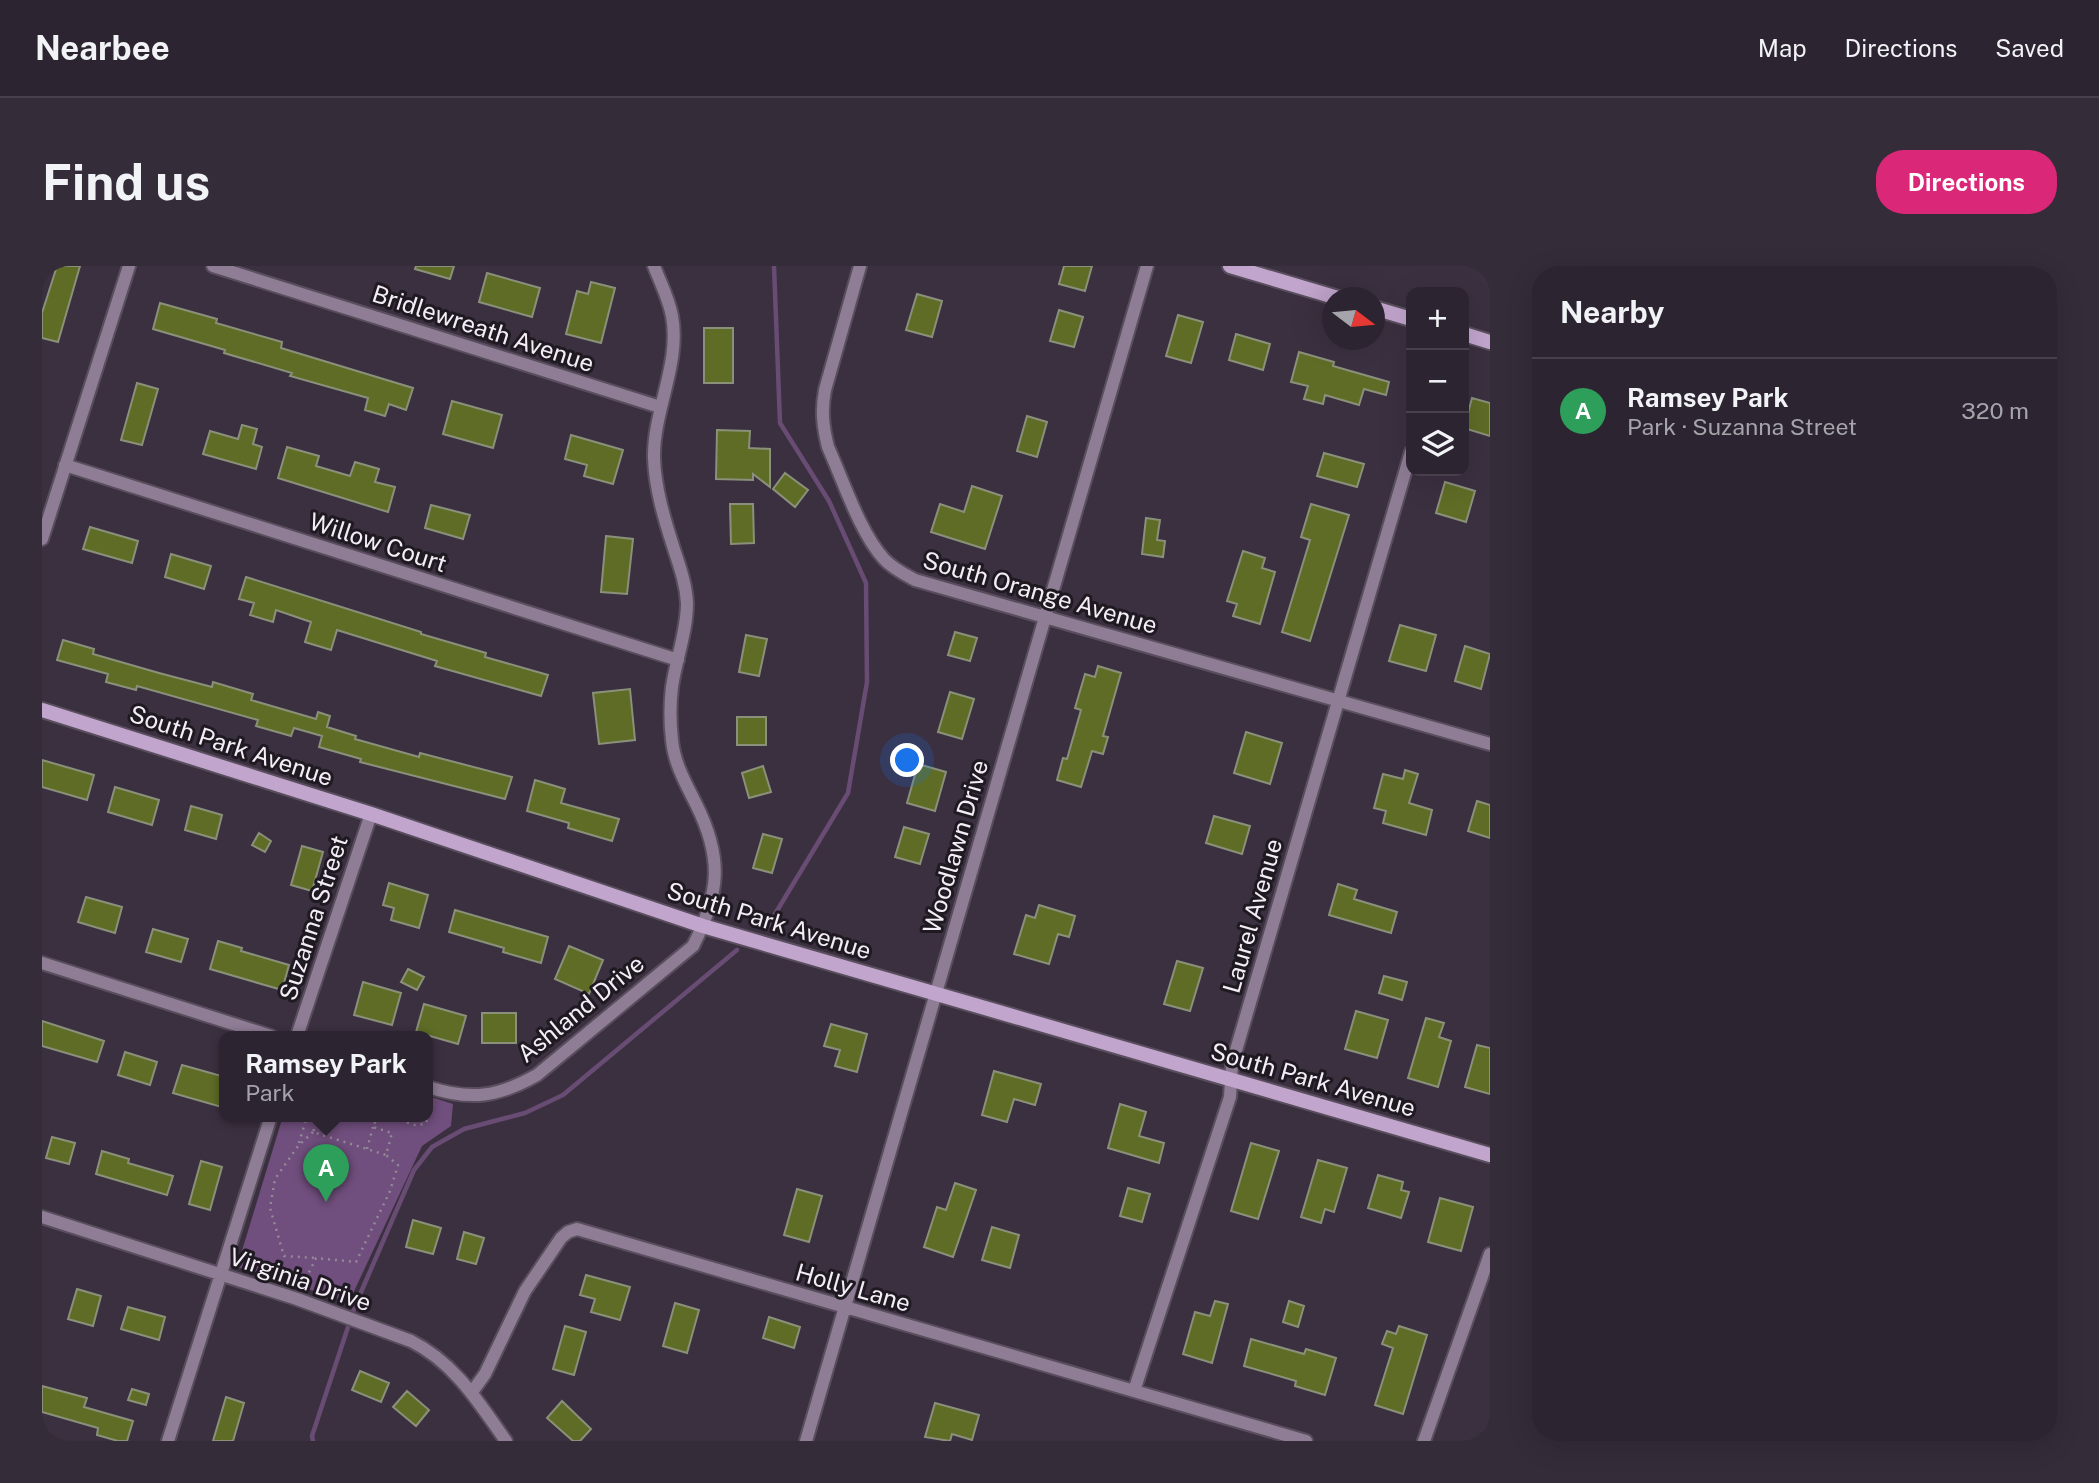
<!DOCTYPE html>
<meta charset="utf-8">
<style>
:root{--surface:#2c2430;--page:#342c38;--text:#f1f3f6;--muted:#a6a4ab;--line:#48414c;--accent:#db2777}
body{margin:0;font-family:"Public Sans",sans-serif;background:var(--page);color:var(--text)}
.controls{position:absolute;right:21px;top:21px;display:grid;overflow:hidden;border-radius:14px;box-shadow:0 7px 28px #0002}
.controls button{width:63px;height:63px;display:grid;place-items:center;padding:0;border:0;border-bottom:2px solid var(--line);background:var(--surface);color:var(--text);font:35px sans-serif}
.compass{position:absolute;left:1280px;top:21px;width:63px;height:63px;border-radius:50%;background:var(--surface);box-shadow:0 7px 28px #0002;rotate:106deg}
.you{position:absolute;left:866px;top:495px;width:24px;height:24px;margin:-18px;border:5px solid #fff;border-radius:50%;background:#1a73e8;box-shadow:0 0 0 10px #1a73e833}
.badge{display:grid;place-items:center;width:46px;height:46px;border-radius:50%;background:var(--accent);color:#fff;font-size:23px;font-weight:700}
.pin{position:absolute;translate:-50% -58px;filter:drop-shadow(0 2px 4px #0008)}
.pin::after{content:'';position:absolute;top:37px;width:24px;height:21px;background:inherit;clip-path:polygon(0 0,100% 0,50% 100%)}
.popup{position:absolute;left:177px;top:765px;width:214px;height:91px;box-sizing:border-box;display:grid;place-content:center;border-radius:14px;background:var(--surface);filter:drop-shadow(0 2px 5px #0005);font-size:23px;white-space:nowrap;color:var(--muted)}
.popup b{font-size:26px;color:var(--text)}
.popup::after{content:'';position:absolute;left:50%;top:100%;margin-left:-14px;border:14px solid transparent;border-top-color:var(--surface)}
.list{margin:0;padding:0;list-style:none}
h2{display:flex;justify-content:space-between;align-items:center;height:91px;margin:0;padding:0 28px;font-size:30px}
h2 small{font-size:23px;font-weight:400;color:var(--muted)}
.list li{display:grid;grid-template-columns:46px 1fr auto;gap:21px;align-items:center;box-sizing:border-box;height:105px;padding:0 28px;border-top:2px solid var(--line)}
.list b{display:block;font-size:26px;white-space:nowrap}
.list p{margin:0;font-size:23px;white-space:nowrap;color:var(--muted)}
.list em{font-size:23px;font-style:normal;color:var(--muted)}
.icon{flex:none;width:38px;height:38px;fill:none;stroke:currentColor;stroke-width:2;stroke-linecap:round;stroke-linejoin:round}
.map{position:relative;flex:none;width:1448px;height:1175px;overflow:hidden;border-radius:28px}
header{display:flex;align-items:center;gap:42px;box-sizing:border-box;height:98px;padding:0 35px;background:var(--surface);border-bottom:2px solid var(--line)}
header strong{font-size:33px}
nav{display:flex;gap:38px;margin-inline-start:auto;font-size:24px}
.intro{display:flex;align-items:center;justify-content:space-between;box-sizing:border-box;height:168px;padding:0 42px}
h1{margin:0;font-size:49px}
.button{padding:18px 32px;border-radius:28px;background:var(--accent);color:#fff;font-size:24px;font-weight:700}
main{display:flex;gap:42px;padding:0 42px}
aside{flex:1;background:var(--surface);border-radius:28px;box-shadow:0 7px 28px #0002}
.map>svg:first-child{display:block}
</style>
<header>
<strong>Nearbee</strong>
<nav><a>Map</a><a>Directions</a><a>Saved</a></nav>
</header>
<div class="intro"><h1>Find us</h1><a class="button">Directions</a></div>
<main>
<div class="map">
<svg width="1448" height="1175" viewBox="0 0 1448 1175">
<rect width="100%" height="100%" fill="#3b3040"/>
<!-- green -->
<path fill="#704e7d" d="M386,830l25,8 -2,22 -29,20 -73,156 -112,-35 46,-151h145z"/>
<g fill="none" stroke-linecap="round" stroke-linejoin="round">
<!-- stream -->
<path stroke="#694c73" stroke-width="4.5" d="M724,663l82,-136 19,-111 -1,-99 -37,-82 -49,-78 -6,-157
M271,1175l-1,-5 43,-130 59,-136 18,-23 32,-18 61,-16 38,-18 174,-145"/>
</g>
<!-- building -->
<path fill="#5f6c26" stroke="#8a907a" stroke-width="2" d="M15,0h23l-22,76 -16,-4v-25z
M374,0h38l-4,13 -35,-10z
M1022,0h28l-7,25 -26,-7z
M445,7l53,15 -8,29 -53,-15z
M549,16l24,6 -14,55 -35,-9 11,-43 11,3z
M875,28l25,7 -10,36 -26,-7z
M118,37l57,16 -1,4 66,19 -1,6 132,40 -7,22 -17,-6 -4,12 -20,-6 3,-12 -78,-22 2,-3 -68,-20 1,-3 -72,-21z
M1017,44l24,7 -9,30 -24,-6z
M1136,49l25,7 -12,41 -25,-7z
M662,62h29v55h-29z
M1194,68l34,10 -7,26 -34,-10z
M1257,86l35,10 -1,4 56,16 -3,13 -22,-6 -5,16 -34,-10 -2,9 -19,-5 4,-13 -17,-4z
M95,117l21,6 -16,56 -21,-5z
M1430,132l18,5v33l-26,-8z
M410,135l50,14 -9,33 -50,-14z
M985,150l20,6 -10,35 -20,-6z
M200,159l15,4 -4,15 9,3 -6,22 -53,-15 7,-23 28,8z
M675,164l33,1 -1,17 21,1v38l-17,-13v6l-37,-1z
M529,169l52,15 -10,34 -29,-8 3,-11 -22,-6z
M245,181l32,9 -3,10 34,10 5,-14 24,7 -4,13 20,5 -7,25 -110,-34z
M1282,187l40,11 -7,23 -40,-11z
M743,207l23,17 -13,17 -22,-18z
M1403,216l30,9 -9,31 -30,-9z
M930,220l30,10 -17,53 -54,-17 9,-28 24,8z
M688,238h23l1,39 -23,1z
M1269,238l38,11 -39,126 -28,-9 28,-92 -9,-3z
M389,239l39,10 -7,24 -38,-11z
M1104,252l14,2 -3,20 8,1 -2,16 -21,-3z
M48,261l48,14 -6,22 -49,-14z
M564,270l27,3 -6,55 -26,-2z
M1201,285l22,7 -3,10 13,4 -15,52 -27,-8 4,-12 -10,-3z
M129,288l40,12 -7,23 -39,-12z
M204,311l175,55v2l65,19 -1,4 63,18 -7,21 -106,-30 2,-5 -100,-31 -6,20 -26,-8 6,-20 -35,-12 -3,12 -23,-7 4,-12 -15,-4z
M1358,359l36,10 -10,36 -37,-10z
M913,366l22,6 -7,23 -22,-6z
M704,369l21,4 -8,37 -20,-4z
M21,374l31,9 -1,5 66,19 53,14 1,-5 40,12 -2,6 65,19 2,-7 12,4 -3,11 29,9 -1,3 64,18 1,-4 92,24 -7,22 -145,-37 1,-3 -42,-12 3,-11 -28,-8 -3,8 -35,-10 2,-6 -121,-34 -1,4 -30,-8 2,-8 -51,-14z
M1423,380l25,8 -9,35 -26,-8z
M1056,400l23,7 -18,63 5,1 -5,17 -11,-3 -11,36 -24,-7 6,-22 4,1 14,-49 -6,-2 10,-34 10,3z
M588,423l5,51 -36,4 -6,-51z
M908,426l24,7 -12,40 -24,-7z
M695,451h29v28h-29z
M1204,466l36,11 -12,41 -36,-11z
M0,494l52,15 -7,25 -45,-13z
M876,498l28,8 -11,39 -28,-8z
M721,500l8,26 -22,6 -7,-25z
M1363,504l13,4 -9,29 23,7 -6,25 -43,-12 3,-12 -12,-3 9,-34 20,5z
M493,514l30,9 -4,14 58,16 -7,22 -44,-13 1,-5 -42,-12z
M73,521l44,13 -7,25 -44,-13z
M1435,535l13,4v33l-22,-7z
M149,540l31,9 -6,24 -31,-9z
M1172,550l36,10 -8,28 -36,-11z
M862,561l25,7 -9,30 -25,-7z
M217,567l12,8 -6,11 -13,-7z
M721,568l19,5 -10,34 -19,-5z
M260,580l21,6 -11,39 -21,-6z
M347,617l39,12 -9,33 -28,-8 3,-12 -11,-3z
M1296,618l19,6 -3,9 43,13 -6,21 -62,-18z
M44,631l36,10 -7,26 -37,-11z
M997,639l36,11 -6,21 -11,-3 -9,30 -35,-10 12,-39 9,3z
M413,644l93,27 -7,26 -38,-11 1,-4 -55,-16z
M111,663l35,10 -7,23 -35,-10z
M176,675l24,7 -1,3 48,14 -7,25 -72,-21z
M527,680l34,14 -14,34 -34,-15z
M1135,695l26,7 -13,43 -26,-7z
M366,703l16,8 -7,13 -16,-8z
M1342,710l23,6 -5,18 -23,-7z
M321,716l38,11 -9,32 -38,-10z
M382,738l42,12 -8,28 -42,-12z
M1314,745l32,9 -11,38 -32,-9z
M440,747h34v30h-34z
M1384,752l18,5 -5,14 12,4 -13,46 -30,-9z
M0,755l62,20 -7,21 -55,-16z
M789,758l36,10 -10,38 -22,-6 5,-16 -16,-4z
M1435,779l13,3v46l-25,-7z
M83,786l32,10 -7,23 -32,-10z
M140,799l43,12v31l-52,-15z
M952,805l47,13 -6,21 -21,-6 -7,23 -25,-7z
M1078,838l26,8 -7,24 25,7 -5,20 -51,-15z
M10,871l23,6 -6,21 -23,-6z
M1209,877l28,8 -21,68 -27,-8z
M60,885l27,8 -1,4 45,13 -6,19 -71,-21z
M1276,894l29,8 -13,44 -9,-3 -4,14 -20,-6z
M159,895l21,6 -12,43 -21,-6z
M1336,909l25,7 -2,8 8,2 -8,26 -33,-10z
M913,917l21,7 -23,67 -29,-10 13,-40 9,3z
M1086,922l22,6 -8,28 -22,-6z
M755,923l25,7 -13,46 -25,-7z
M1398,932l33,9 -12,44 -33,-9z
M371,954l28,8 -8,26 -27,-7z
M950,961l27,8 -9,33 -28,-8z
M422,966l20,6 -8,26 -19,-5z
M544,1009l44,12 -10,33 -29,-8 4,-13 -15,-4z
M35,1023l24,7 -8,30 -25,-7z
M1173,1035l13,3 -16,59 -29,-9 12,-42 15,4z
M1247,1035l15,5 -6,21 -15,-5z
M633,1037l24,7 -12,43 -24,-7z
M86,1041l37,10 -6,23 -38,-11z
M727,1051l31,10 -6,21 -31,-10z
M523,1060l21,6 -12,43 -21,-6z
M1357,1060l28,9 -24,79 -28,-9 18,-57 -11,-4 5,-13 9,3z
M1209,1073l53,15 2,-5 30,9 -11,37 -30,-9 1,-5 -52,-15z
M318,1105l29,12 -8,19 -29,-12z
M0,1120l45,12 -3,9 49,14 -6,20h-9l-21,-6 1,-7 -56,-16z
M90,1123l17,5 -3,11 -18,-5z
M365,1125l22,19 -13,16 -23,-19z
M184,1131l18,6 -11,38h-20z
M520,1135l29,28 -11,12h-7l-26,-23z
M893,1137l44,12 -7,25 -20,-6 -2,7 -25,-4z"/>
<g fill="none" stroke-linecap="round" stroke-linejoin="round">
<!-- street casing -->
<g stroke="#594e5d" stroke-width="16">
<path id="street" d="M171,0l447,141
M818,0l-35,124c-4,21 -2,37 3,57 15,33 32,86 56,112 8,9 20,15 31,21l575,164
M23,199l613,195
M0,273l87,-273
M0,697l229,73
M255,770l74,-222
M386,821c43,14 70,10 109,-12l156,-129c27,-53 30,-88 3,-142 -10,-20 -22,-41 -24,-64 -2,-17 -2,-36 0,-53 4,-28 15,-55 15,-84 -1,-20 -8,-38 -14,-57 -9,-28 -18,-58 -19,-88 -1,-47 27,-95 18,-142 -3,-17 -12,-34 -18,-50
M0,951l255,82 114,42c44,22 68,62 95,100
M1092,1125l96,-294 2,-33 179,-612
M430,1126l13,-18 40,-83 36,-53 7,-6 9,-3 729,212
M126,1175l103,-325
M764,1175l341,-1175
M1382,1175l66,-187"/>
</g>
<!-- secondary casing -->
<g stroke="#594e5d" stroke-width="18">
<path id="secondary" d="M1188,0l108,32
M1332,42l37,11
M1422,68l26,8
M0,444l329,104 332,112 787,229"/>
</g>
<!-- path -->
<path stroke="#938a97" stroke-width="2.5" stroke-dasharray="2 5" stroke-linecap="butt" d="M277,850l-6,16 73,23 6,-22 -19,-6 3,-7 -4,-1v-3
M323,850l7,3
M345,850l28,9 10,-1 5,-9 -2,-9
M271,866l-15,14 -23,33 -5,29 14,48 32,2
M257,877l8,-27
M325,883l6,-22
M261,1019l13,-27 40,4 34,-71 8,-26 -12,-10"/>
<!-- street -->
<use href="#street" stroke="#8f7d96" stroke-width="12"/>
<!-- secondary -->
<use href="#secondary" stroke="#c2a5cd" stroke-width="14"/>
</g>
<g text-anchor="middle" stroke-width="6" stroke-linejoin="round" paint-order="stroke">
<!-- street labels -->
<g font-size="24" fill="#f4edf7" stroke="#1f1a21">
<text transform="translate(441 63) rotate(18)" y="8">Bridlewreath Avenue</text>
<text transform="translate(336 277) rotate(18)" y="8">Willow Court</text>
<text transform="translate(998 327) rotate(16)" y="8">South Orange Avenue</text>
<text transform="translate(189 480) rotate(18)" y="8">South Park Avenue</text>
<text transform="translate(914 581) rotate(-74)" y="8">Woodlawn Drive</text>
<text transform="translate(1211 650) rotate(-74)" y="8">Laurel Avenue</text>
<text transform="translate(272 652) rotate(-72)" y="8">Suzanna Street</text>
<text transform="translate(727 655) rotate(17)" y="8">South Park Avenue</text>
<text transform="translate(539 743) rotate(-39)" y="8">Ashland Drive</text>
<text transform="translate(1271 814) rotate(16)" y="8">South Park Avenue</text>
<text transform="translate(258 1014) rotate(19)" y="8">Virginia Drive</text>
<text transform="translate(811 1022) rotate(16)" y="8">Holly Lane</text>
</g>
</g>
</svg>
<div class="controls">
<button>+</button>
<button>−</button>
<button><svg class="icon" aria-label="layers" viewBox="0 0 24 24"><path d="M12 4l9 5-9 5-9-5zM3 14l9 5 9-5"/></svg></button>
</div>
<svg class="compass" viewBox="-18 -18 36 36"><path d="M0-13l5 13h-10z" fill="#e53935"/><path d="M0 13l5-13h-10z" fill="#a6a4ab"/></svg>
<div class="you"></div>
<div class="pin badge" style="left:284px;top:936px;background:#2e9e5b">A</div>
<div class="popup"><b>Ramsey Park</b>Park</div>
</div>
<aside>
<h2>Nearby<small></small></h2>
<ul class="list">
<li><span class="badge" style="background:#2e9e5b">A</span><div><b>Ramsey Park</b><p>Park · Suzanna Street</p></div><em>320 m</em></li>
</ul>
</aside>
</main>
